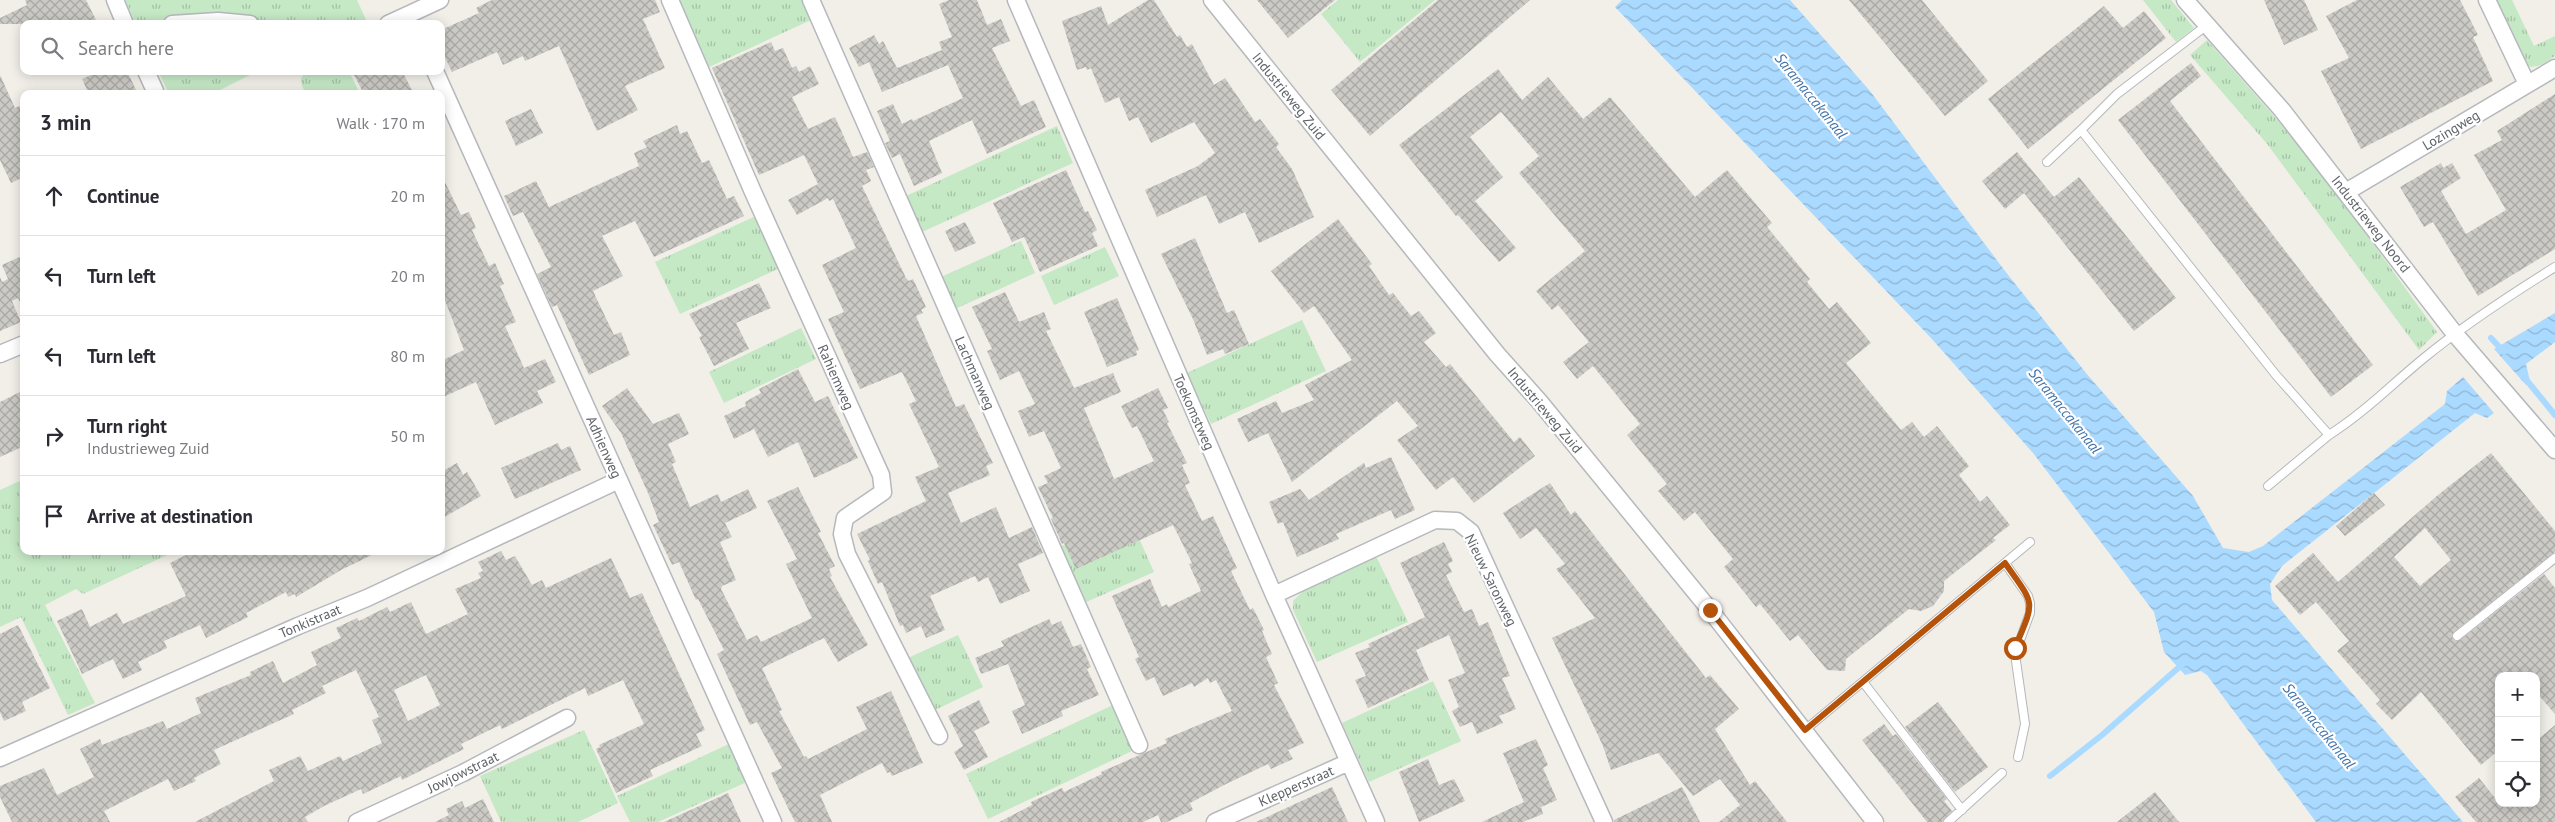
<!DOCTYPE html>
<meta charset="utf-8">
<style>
:root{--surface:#fff;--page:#f2f2f3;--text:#2b2b33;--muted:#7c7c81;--line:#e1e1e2}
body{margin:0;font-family:"PT Sans",sans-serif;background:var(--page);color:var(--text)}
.controls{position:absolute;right:15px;bottom:15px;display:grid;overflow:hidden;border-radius:10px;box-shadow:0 2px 12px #0003}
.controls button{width:45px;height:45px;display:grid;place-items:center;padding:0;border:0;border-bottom:1px solid var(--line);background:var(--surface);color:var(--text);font:25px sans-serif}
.stop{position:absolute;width:15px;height:15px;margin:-11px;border:4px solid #b45309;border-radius:50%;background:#fff}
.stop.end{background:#b45309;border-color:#fff;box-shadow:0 1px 5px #0008}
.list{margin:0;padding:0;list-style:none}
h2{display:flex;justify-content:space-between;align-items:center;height:65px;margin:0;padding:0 20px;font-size:21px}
h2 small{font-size:16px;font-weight:400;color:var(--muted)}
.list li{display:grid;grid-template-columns:32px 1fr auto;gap:15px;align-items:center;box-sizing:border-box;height:80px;padding:0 20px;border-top:1px solid var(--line)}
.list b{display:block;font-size:19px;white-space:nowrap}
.list p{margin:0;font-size:16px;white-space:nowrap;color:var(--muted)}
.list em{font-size:16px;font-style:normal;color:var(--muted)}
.icon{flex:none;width:28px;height:28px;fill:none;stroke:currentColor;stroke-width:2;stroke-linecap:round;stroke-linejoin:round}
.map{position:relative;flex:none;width:2555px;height:822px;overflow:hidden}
.search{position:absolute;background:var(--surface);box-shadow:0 2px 12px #0003;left:20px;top:20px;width:425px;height:55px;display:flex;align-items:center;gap:12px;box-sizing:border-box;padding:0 18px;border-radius:10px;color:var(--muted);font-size:19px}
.panel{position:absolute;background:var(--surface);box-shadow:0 2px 12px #0003;left:20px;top:90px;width:425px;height:465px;border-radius:10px}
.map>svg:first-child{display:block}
</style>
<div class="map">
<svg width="2555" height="822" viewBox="0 0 2555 822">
<defs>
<pattern id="grass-tufts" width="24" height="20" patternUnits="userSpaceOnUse" patternTransform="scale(1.25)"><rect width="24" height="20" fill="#c5e8c5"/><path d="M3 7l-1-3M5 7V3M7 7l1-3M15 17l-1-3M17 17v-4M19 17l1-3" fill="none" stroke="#a3c0a4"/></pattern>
<pattern id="water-waves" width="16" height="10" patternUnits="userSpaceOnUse" patternTransform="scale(1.25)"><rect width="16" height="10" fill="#aadaff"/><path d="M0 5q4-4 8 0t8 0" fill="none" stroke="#8eb4d2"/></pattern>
<pattern id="building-cross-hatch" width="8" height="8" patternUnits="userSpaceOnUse" patternTransform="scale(1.25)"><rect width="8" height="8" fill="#cccac5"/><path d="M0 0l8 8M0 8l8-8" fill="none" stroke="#a9a8a4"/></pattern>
</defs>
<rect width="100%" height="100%" fill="#f1efe8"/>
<!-- grass -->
<path fill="url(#grass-tufts)" d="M125,0h232l11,24h-232z
M680,0h122l9,20 -102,47z
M1338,0h97l-75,62 -39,-48z
M2143,0h28l23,28 -18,14z
M2493,0h19l22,46 21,-10v20c-9,6 -17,13 -28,10z
M2207,40l73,83 55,68 102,141 -18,18 -151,-205 -78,-90z
M158,71h100l-46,23h-43z
M309,71h40l11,23h-54c-5,-10 -9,-17 3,-23z
M1057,126l16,37 -151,69 -16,-36z
M756,216l24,52 -100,46 -25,-52z
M1021,241l14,32 -80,36 -14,-32z
M1105,247l14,29 -65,29 -13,-29z
M1302,320l24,51 -115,53 -24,-51z
M801,328l15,31 -92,44 -15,-31z
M24,479v72h152l-93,43 -7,-5 -31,16 50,98 -27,12 -47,-98 -21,10v-137z
M1129,516l25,56 -70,31 -25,-56z
M1375,554l33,68 -91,40 -24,-52v-9l15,-15z
M958,635l25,52 -50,24 -25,-53z
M1433,681l28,60 -92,41 -27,-59z
M1113,705l21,45 -146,69 -22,-45z
M584,730l34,73 -40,19h-77l-21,-46z
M731,743l18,38 -91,41h-28l-13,-26z"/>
<!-- water -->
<path fill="url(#water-waves)" d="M1622,0h168l80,91 135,180 81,102 107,123 30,52 26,4 14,-6 182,-142 2,-13 16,-14 31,36 -7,5 -12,-5 -193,153 -12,18 2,16 191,222h-147l-109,-147 -6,-4 -16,4 -21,-23 -10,-40 -121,-159 -102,-115 -316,-331z
M2555,313v29l-29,22 4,17 -4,4 -32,-36z"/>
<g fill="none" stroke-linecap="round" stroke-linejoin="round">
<!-- stream -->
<path stroke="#aadaff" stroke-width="6" d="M2491,338l13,14
M2524,377l31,38
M2050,776l52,-41 83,-73"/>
</g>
<!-- building -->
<path fill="url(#building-cross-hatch)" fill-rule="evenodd" d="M25,0h61l12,24h-98v-6l27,-13z
M492,0h163l5,12 -17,7 22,49 -40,18 13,24 -41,21 -38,-85 -34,15 -2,-5 -20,9 -6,-13 -45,20 -11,-23v-19l38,-17 -3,-5z
M949,0h28l10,25 14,-6 9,22 -18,7 29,58 13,-6 12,27 -59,27 -15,-34 -43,21 13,32 -28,13 -14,-32 -8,4 -7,-15 5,-2 -13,-30 16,-7 9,20 10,-5 1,2 50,-23 -15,-33 -66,27 -13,-30 -10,5 -10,-19 25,-13 5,9 4,-3 14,27 45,-18 -3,-8 13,-5 -13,-33z
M1148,0h6l23,37 3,-2 7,12 5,-3 22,41 11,-7 30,44 5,-3 19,25 -3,3 16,22 22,48 -55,26 -14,-31 -26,12 -13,-29 -49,22 -12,-27 53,-24 17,-13 -21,-31 -43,21 -13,-26 -9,4 -10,-24 -14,6 -14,-35 -4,2 -1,-3 -9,3 -15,-49 39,-15 7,19z
M1257,0h78l-47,38z
M1438,0h92l-160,136 -39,-46z
M1849,0h73l66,81 -43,35z
M2264,0h40l14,30 -34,15z
M2357,0h103l18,35 -5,2 20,44 -132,68 -40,-78 28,-13 -23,-42z
M2104,6l19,22 21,-17 22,27 -138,111 -40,-50z
M771,42l4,9 8,-3 9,20 4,-2 3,6 11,-6 9,18 -27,13 16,32 27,-12 18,40 14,-5 7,15 -8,3 5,11 -9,5 44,92 3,3 4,-2 13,28 -5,3 2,3 -7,3 40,91 8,-3 29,59 -7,3 4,9 -42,18 13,30 35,-16 13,31 23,-11 11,26 -25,11 12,27 -30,13 -12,-27 -10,5 -3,-6 -45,20 15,34 -19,8 -5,-12 -15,7 -3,-8 -3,1 -18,-44 -4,2 -10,-23 2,-1 -13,-26 69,-33 -11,-24 24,-10 -30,-63 7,-3 -14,-29 -42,17 -32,-70 16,-7 -22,-47 34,-17 -23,-49 -4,2 -1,-3 -31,17 -9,-15 30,-16 -14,-29 -45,20 -47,-107z
M2191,63l10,13 -31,25 203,264 -42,32 -213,-277z
M1498,69l24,31 26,-23 35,42 27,-22 85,100 32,-27 45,53 -5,4 43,52 -3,3 22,27 8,-7 34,41 -25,20 55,67 11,-8 12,15 13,-11 32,40 -10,9 21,27 7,-6 23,29 -17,13 3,2 -52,41v10l-11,15 -12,5 -12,-2 -63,50 -1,12 -18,-1 -29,-35 -8,6 -30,-37 -4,3 -32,-40 9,-8 -38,-47 -11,9 -26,-30 9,-7 -40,-49 13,-11 -47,-58 -16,13 -14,-17 26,-20 -31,-37 -6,5 -16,-19 49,-40 -66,-78 20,-17 -38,-44 -31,25 33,40 -28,24 41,47 -17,14 -41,-47 -2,1 -57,-71z
M100,71h27l9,19 -10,4h-37l-7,-15z
M352,71h50l12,23h-50z
M0,75l15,33 9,-4v73l-13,6 -11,-23z
M2555,94v155l-77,47 -45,-74 -9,5 -24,-40 41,-24 2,5 9,-5 9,15 -20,13 25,43 40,-24 -32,-55 28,-15 -5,-9z
M531,109l12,24 -27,13 -11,-25z
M677,125l3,9 7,-3 15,32 7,-3 18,39 7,-3 10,20 -90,41 -19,-36 -33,15 21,40 -30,15 21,44 7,-3 9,23 -41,20 -32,-70 -5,2 -15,-33 14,-7 -28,-55 -10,4 -9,-20 32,-15 13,26 90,-41 -5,-13 13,-6 -4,-6z
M2017,152l37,45 25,-20 97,121 -42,33 -110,-138 -19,16 -23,-28z
M1066,170l19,42 3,-1 9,19 -5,3 6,13 -58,26 -16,-35 -12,5 -19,-39z
M441,174l20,41 8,-3 7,16 -4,2 17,36 6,-3 9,21 -4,2 16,36 -11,4 19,42 21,-9 11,23 -19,9 6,12 -48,22 -19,-43 -35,16v-37l23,-11 -23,-60z
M1338,219l34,45 -3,2 20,29 4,-2 18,23 8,-5 17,22 -12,9 22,25 4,-3 64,78 6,-5 15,19 -61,47 -21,-26 -17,13 -39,-50 21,-14 -21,-25 -105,81 -24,-49 -20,9 -11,-23 39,-18 6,12 32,-13 -9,-15 47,-25 -38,-54 -10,7 -33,-42z
M965,222l11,21 -21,9 -10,-21z
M1195,238l32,75 7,-3 15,34 -24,10 -2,-5 -16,6 -14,-36 -32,-65z
M24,255v56l-6,-13 -6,3 9,21 -21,9v-54l2,5 6,-3 -6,-14z
M759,283l12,25 -35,15 13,26 -35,17 -15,-29 3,-1 -13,-22z
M1005,292l14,30 25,-10 7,17 -5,2 28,57 39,-15 8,19 -37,16 30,71 40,-18 -17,-35 -5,2 -11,-22 37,-18 10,20 -5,2 6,12 -2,1 20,40 -5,2 8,18 -5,2 17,36 11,-5 24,52 -6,3 19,39 3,-2 11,22 -2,1 10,23 -6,3 12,26 -4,2 30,58 -16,7 5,9 -22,10 -3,-5 -42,20 -36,19 3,7 -26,12h-6l-3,-7 -15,7h-144l33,-17 -1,-3 31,-14 2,4 38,-18 -1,-2 66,-29 -2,-4 67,-28 -16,-31 -6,3 -2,-5 -14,9 -2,-4 -29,13 -9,-19 -8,4 -11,-22 4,-2 -27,-61 38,-17 12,28 5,-3 1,3 33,-16 -12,-27 3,-1 -19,-38 -97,44 -12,-26 -2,1 -11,-25 2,-1 -15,-31 10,-4 -4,-7 17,-8 -17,-37 -15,6 -11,-26 17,-7 -16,-33 -19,9 -13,-29 5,-2 -20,-42z
M1117,298l22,52 -3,1 1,4 -30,12 -23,-55z
M798,369l17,33 13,-6 30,62 -44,20 -16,-36 -30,15 -14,-28 -20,10 -10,-23 22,-10 -1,-4 16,-9 -2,-4z
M627,388l26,36 26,-11 10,21 -21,10 8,18 -4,2 18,43 28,-13 3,8 27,-13 9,19 -32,15 7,14 -12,5 16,38 -14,6 -1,3 26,51 10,-5 4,7 51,-24 -26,-54 11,-5 -30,-58 31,-14 23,45 -3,1 17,33 -6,3 3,7 -2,1 38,68 -30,17 -14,-24 -62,30 20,42 -3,1 25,46 2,-1 2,3 59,-30 -11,-22 35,-16 32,72 -31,13 -2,-4 -3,1 -5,-10 -62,32 12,27h-37l-24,-49 11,-5 -25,-46 -7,3 -33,-71 7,-4 -26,-51 -2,1 -17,-38 -7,3 -19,-40 6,-3 -11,-29 -27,-60 -19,-27z
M24,390v56l-24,11v-55z
M558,443l3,7 9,-4 11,24 -66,29 -14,-31z
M2491,453l64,78v21l-101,80 -2,5 3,4 5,-1 84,-66 11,14v126l-19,-22v-16h-37v74l-18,15 -60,-73 -29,28 -16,-16 4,-4 -43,-49 12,-10 -33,-39 -16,13 -25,-29 38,-33 25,29 100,-87zM2425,528l26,32 -31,26 -26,-29z
M1391,457l24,53 -20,9 -4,-9 -55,24 3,5 -42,18 -14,-35 -5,2 -9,-22 31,-13 9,11 55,-37 2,5z
M457,463l6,12 4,-3 14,24 -40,23v-47z
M1550,483l21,32 4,-4 131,167 4,-3 29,34 -24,20 35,56 5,-4 32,41h-68l21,-17 -20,-26 -27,17 -35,-43 -47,17 -8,-24 -51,-108 43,-20 -39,-49 9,-5 -29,-36 -16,11 -17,-26z
M2374,493l11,12 -40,31 -9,-10z
M1444,542l9,19 -5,3 4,8 -6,3 18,37 8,-3 7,17 9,-4 22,54 -8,2 14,31 -17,7 4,7 -26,11 -5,-12 -12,5 -8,-16 7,-4 -11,-27 17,-7 -16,-38 -33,15 13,30 -61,28 -13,-28 11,-4 -11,-23 15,-6 -2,-3 57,-27 -25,-54z
M194,551h186l-39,19 -45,27 -1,-3 -7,3 -2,-5 -40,21 2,4 -42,21 -6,-13 -36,16 3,7 -29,14 4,8 -19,9 -10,-20 -31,15 -25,-53 25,-12 8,18 27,-14 6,11 63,-28 -16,-33z
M501,551l5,9 9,-4 17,29 10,-5 4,8 65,-30 19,40 12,-5 63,137 -9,4 6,12 -52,24 3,6 -37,17 -20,-44 4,-2 -1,-2 45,-21 -21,-44 -35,16 -3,-8 -83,41 -2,-4 -39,19 3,5 -62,31 -1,-4 -38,18 -2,-5 -37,17 -19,11 3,5h-113l79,-41 -5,-11 31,-14 8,15 32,-15 3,5 39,-18 -10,-23 7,-3 -23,-47 -34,16 4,7 -34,17 2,4 -80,36 7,14 -27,14 2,3 -22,10 -6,-12 -64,32 6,11h-98l-12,-25v-11l44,-18 13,27 37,-18 -14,-28 20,-10 2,6 61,-24 4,8 34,-16 -6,-15 56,-23 -1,-3 23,-11 10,22 34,-18 -6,-13 30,-14 -5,-10 21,-10 2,3 28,-14 3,5 21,-10 15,32 42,-20 -13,-25 26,-11 -3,-5 5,-2 -5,-9zM426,675l14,30 -32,16 -14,-31z
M1049,619l3,6 9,-4 12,26 8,-3 10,23 -4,2 12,26 -38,16 2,5 -41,18 -10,-23 13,-6 -17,-41 -27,10 -6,-16 29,-12 -3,-5z
M18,625l32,63 -28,14 4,9 -22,10 -4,-9v-78z
M979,700l11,23 -16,8 14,26 -24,13 -10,-18 9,-6 -15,-30z
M1938,702l50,65 -33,25 -50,-65z
M1884,724l9,12 3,-2 51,65 -3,2 8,10 -10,11h-15l-65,-82z
M2555,725v97h-79l-21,-25 24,-19 20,25h37v-62z
M1536,739l12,26 -5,3 14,32 -16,7 2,7 -20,8h-41l42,-20 -21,-49z
M1428,759l11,26 15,-6 11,22 -46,21 -20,-50z
M1332,787l16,35h-92z
M1682,787l18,35h-86v-2z
M2155,792l24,30h-62z
M728,793l13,29h-77z
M483,799l11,23h-59l14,-7 -3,-6 16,-8 3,7z"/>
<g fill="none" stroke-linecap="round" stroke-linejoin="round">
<!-- lane casing -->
<g stroke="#b5b8bc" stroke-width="10">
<path id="lane" d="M2207,25l-90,69 -36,36 195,245 53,60c35,-22 63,-51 95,-77 41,-34 86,-63 131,-91
M2047,162l34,-32
M2268,486l61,-51
M2005,563l23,33 2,7v10l-15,41 10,70 -7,33
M2457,636l98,-78
M1863,682l99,128
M1805,730l225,-188
M1948,822l54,-49"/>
</g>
<!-- street casing -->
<g stroke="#b5b8bc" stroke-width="19">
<path id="street" d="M115,0l10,24
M670,0l83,192 128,283 2,17 -38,26 -3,16 5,20 92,182
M811,0l328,745
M1016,0l258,595 102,227
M1212,0l285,354 42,47 171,209 165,212
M2185,0l97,110 173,224 100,116
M2487,0l40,84
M172,24l46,-3 32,3
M388,24l52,-24
M146,71l9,20
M435,71l338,751
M2346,192l209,-124
M0,354l24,-10
M1274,595l161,-75 22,1 14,11 133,290
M0,758l298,-132 69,-28 252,-118
M357,822l106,-49 104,-55
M1215,822l134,-60"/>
</g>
<!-- lane -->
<use href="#lane" stroke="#fff" stroke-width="8"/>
<!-- street -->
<use href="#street" stroke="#fff" stroke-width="16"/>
</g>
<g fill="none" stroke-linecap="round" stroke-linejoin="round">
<!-- route -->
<path stroke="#b45309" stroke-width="6" d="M1710,610l95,120 200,-167c31,44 30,36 10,85"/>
</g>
<g text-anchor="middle" stroke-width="4.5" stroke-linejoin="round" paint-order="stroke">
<!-- street labels -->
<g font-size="14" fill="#5f6368" stroke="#fff">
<text transform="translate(1289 96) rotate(51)" y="5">Industrieweg Zuid</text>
<text transform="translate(2451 130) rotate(-31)" y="5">Lozingweg</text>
<text transform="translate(2371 224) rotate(52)" y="5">Industrieweg Noord</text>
<text transform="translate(975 373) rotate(66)" y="5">Lachmanweg</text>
<text transform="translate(836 377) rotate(66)" y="5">Rahiemweg</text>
<text transform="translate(1545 410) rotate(50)" y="5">Industrieweg Zuid</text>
<text transform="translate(1194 412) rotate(66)" y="5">Toekomstweg</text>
<text transform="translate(604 447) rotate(66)" y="5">Adhienweg</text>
<text transform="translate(1491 580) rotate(64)" y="5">Nieuw Saronweg</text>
<text transform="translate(310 621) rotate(-23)" y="5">Tonkistraat</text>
<text transform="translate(463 772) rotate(-26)" y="5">Jowjowstraat</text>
<text transform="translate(1296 786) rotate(-24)" y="5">Klepperstraat</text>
</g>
<!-- water labels -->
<g font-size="15" font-style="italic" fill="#4174aa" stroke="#fff">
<text transform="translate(1811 96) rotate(51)" y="5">Saramaccakanaal</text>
<text transform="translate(2065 411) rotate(51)" y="5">Saramaccakanaal</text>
<text transform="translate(2319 726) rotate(51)" y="5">Saramaccakanaal</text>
</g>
</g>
</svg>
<div class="controls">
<button>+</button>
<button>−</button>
<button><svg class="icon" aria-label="locate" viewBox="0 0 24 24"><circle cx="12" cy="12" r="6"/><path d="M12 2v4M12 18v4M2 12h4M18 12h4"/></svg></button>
</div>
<div class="stop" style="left:2015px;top:648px"></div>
<div class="stop end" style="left:1710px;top:610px"></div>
<div class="search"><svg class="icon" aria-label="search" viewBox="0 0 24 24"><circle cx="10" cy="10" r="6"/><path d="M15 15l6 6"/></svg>Search here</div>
<section class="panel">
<h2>3 min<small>Walk · 170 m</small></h2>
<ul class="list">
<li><svg class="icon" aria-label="ahead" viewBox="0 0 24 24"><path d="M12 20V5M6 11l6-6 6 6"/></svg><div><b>Continue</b></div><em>20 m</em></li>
<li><svg class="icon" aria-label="left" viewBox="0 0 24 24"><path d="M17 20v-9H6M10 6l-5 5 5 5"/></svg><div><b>Turn left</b></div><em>20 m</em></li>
<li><svg class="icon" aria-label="left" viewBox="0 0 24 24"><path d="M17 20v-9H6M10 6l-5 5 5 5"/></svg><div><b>Turn left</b></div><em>80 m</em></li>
<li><svg class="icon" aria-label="right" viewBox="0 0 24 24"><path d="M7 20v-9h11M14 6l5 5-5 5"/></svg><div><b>Turn right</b><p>Industrieweg Zuid</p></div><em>50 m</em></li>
<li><svg class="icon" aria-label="arrive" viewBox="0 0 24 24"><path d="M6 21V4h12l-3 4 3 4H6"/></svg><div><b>Arrive at destination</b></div></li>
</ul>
</section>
</div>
